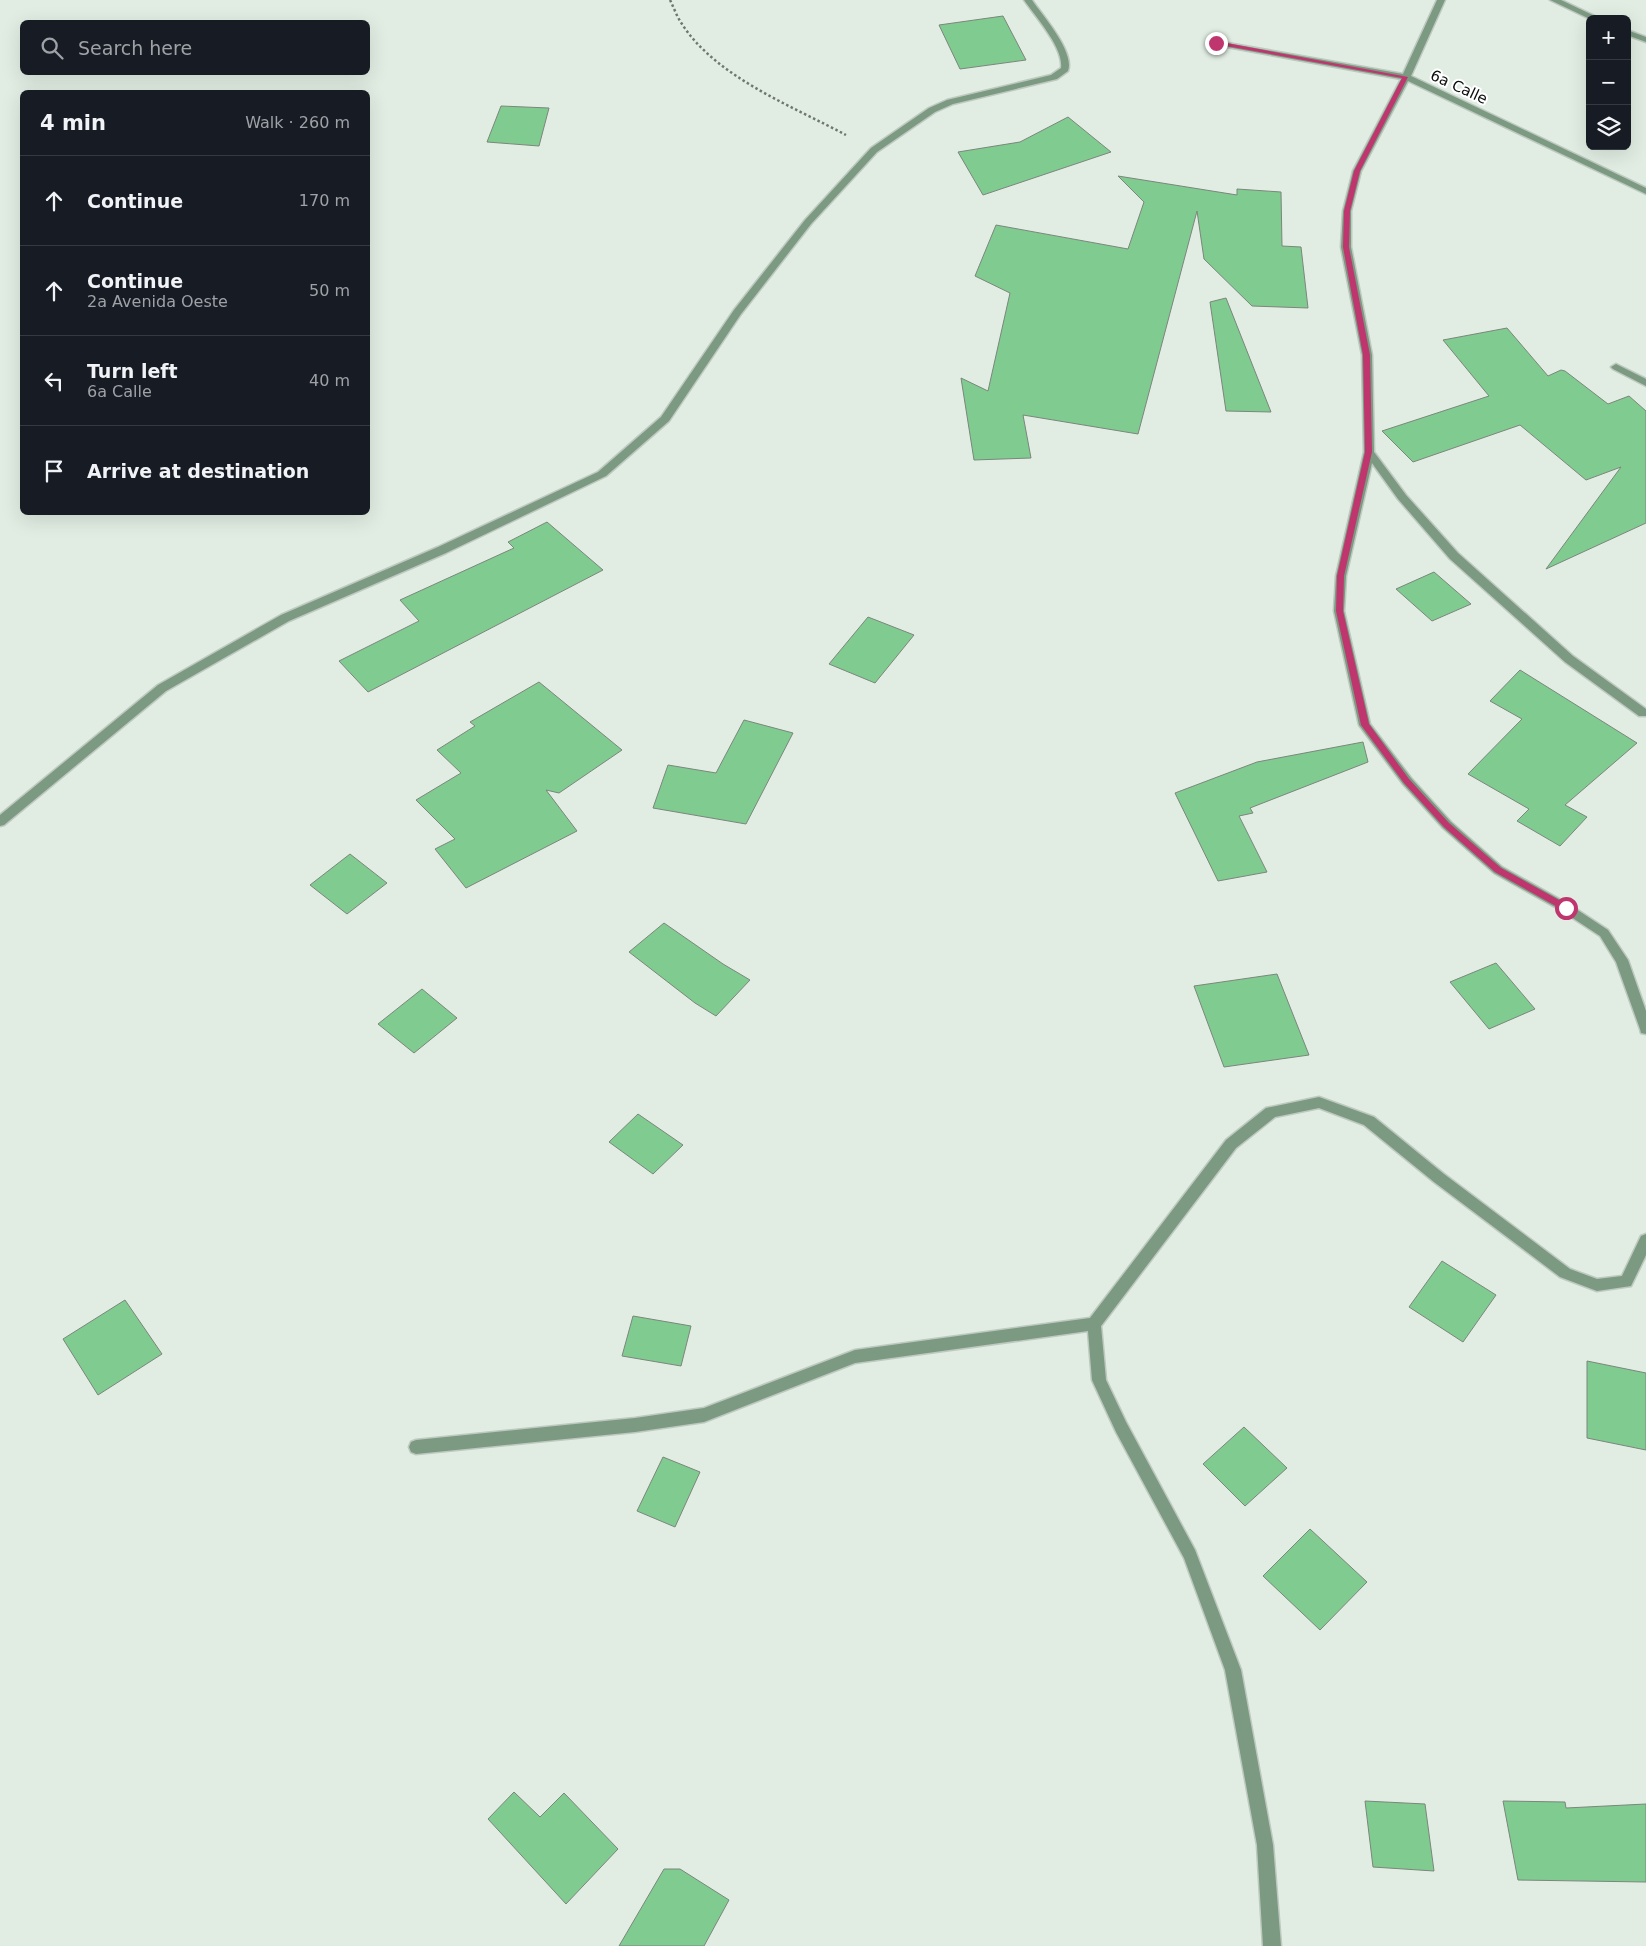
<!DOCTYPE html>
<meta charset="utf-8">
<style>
:root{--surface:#171b24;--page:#20242c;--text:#f1f3f6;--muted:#9ea1a6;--line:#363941}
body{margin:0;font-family:"DejaVu Sans",sans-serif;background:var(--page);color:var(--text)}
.controls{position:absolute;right:15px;top:15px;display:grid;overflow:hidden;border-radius:8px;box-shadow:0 5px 20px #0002}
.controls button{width:45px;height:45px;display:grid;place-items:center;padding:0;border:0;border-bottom:1px solid var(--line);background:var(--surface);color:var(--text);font:25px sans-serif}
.stop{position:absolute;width:15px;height:15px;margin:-11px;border:4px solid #bf356e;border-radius:50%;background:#fff}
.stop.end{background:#bf356e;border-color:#fff;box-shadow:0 1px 5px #0008}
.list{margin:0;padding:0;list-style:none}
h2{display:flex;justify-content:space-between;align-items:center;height:65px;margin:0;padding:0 20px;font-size:21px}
h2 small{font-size:16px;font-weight:400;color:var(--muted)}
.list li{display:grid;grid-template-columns:32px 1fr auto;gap:15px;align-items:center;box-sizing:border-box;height:90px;padding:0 20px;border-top:1px solid var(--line)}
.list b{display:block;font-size:19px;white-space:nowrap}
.list p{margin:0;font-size:16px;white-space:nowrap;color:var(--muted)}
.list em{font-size:16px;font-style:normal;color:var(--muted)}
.icon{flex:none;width:28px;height:28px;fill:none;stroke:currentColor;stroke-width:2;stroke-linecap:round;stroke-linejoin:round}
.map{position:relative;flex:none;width:1646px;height:1946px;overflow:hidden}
.search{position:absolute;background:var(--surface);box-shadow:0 5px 20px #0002;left:20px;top:20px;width:350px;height:55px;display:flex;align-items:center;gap:12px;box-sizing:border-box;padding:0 18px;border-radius:8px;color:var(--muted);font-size:19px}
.panel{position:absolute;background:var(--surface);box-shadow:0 5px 20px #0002;left:20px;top:90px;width:350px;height:425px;border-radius:8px}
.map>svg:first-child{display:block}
</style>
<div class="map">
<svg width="1646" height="1946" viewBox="0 0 1646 1946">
<rect width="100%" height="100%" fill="#e1ede3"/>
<!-- building -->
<path fill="#80cb90" stroke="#7b867c" d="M1003,16l23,44 -66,9 -21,-44z
M501,106l48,2 -10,38 -52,-4z
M1068,117l43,35 -128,43 -25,-43 62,-10z
M1118,176l119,19v-6l44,3 1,54 19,1 7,61 -56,-2 -48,-47 -7,-48 -59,223 -115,-19 8,43 -57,2 -13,-82 27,13 22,-98 -35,-17 21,-51 132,24 16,-47z
M1226,298l45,114 -45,-1 -16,-109z
M1507,328l41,48 13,-6 4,1 43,33 21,-8 17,15v112l-100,46 75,-102 -35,13 -66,-55 -107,37 -31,-31 107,-35 -46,-56z
M547,522l56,48 -235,122 -29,-31 80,-40 -19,-21 114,-52 -6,-6z
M1434,572l37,32 -39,17 -36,-32z
M868,617l46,18 -39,48 -46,-19z
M1520,670l117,73 -72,62 22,12 -27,29 -43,-25 12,-12 -61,-35 54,-55 -32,-18z
M539,682l83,68 -63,43 -13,-3 31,41 -111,57 -31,-39 20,-10 -39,-39 45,-27 -24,-23 38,-24 -5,-4z
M744,720l49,13 -47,91 -93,-16 15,-43 48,8z
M1363,742l5,20 -118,46 3,5 -14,3 28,56 -49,9 -43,-88 82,-31z
M350,854l37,29 -40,31 -37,-29z
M664,923l59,41 27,16 -34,36 -21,-13 -66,-51z
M1496,963l39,46 -46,20 -39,-47z
M1277,974l32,81 -85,12 -30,-81z
M422,989l35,29 -43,35 -36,-29z
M638,1114l45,31 -30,29 -44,-32z
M1442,1261l54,34 -33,47 -54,-35z
M125,1300l37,54 -64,41 -35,-56z
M633,1316l58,10 -10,40 -59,-10z
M1587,1361l59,12v77l-59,-12z
M1244,1427l43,41 -42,38 -42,-42z
M663,1457l37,15 -25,55 -38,-16z
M1310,1529l57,53 -47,48 -57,-54z
M514,1792l26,25 24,-24 54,56 -52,55 -78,-85z
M1365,1801l60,3 9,67 -61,-4z
M1503,1801l62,1 1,6 80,-4v78l-128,-2z
M664,1869h16l49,31 -25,46h-85z"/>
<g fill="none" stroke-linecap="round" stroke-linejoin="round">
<!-- minor casing -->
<g stroke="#bec9c0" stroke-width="3">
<path id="minor" d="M1024,0h8c11,16 43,52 36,71l-11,8 -104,25 -18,8 -58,40 -66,72 -70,90 -72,107 -63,55 -160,77 -157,68 -123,70 -162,134 -4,1v-11l158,-130 123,-70 157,-68 160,-75 63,-55 73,-107 71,-90 66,-72 58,-40 18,-8 104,-25 10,-7c3,-20 -26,-52 -37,-68z
M1437,0h8l-34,76 235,112v6l-238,-113 -47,90 -10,40v36l21,108 2,97 32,43 52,58 115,103 73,53v7h-7l-74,-54 -115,-103 -52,-60 -26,-36 -26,113 -2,35 26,113 41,54 40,44 51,45 68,38 38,25 20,30 18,51v23l-5,-1 -1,-4 -24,-67 -16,-26 -38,-25 -68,-38 -51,-45 -40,-44 -44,-59 -25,-114 2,-35 28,-124 -2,-97 -21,-108 2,-36 10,-40 48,-92 -185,-34 -4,-2 4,-2 187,33z
M1550,0h11l40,19h-11z
M1627,30l19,7v5l-19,-7z
M1616,364l30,15v7l-33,-17 -2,-2z
M1319,1097l55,20 70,57 126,95 27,10 25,-3 19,-40 5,-2v21l-15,31 -34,5 -37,-14 -126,-95 -70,-57 -45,-17 -44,9 -39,31 -135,178 5,54 20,42 69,128 46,120 32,175 8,101h-18l-6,-101 -32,-175 -41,-112 -68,-126 -24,-52 -4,-49 -233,32 -151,59 -69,10 -219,22 -5,-2 -2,-5 2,-5 5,-2 219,-22 69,-10 151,-58 235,-32 136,-178 40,-32z"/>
</g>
<!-- path -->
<path stroke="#707771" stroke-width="2.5" stroke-dasharray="2.5 2.5" stroke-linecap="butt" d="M670,0c4,8 7,17 12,24 34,53 110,82 164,111"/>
<!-- minor -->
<use href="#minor" fill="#7b9a81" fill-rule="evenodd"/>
</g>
<!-- route -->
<path fill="#bf356e" d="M1216,41l192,36 -48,94 -10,40 -1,36 21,108 2,97 -28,124 -1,35 26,113 40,55 40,44 52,45 67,37v5h-5l-68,-38 -51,-45 -40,-44 -43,-58 -25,-114 1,-35 28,-124 -2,-97 -20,-108 1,-36 10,-40 48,-93 -187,-34z"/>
<g text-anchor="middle" stroke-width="4" stroke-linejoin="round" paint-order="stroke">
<!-- far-street labels -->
<g font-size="15" fill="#090d0a" stroke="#fff">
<text transform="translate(1459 87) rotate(25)" y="5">6a Calle</text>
</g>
</g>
</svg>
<div class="controls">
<button>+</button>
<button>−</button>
<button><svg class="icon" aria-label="layers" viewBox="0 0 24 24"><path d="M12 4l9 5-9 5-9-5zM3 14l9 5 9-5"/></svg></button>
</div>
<div class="stop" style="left:1566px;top:908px"></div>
<div class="stop end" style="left:1216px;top:43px"></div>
<div class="search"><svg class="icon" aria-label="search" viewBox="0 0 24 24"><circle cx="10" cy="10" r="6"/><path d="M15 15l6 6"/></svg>Search here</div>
<section class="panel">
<h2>4 min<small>Walk · 260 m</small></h2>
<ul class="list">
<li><svg class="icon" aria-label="ahead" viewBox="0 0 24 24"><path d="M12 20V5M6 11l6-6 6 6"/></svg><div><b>Continue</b></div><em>170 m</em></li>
<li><svg class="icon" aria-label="ahead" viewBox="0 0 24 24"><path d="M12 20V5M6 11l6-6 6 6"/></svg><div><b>Continue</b><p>2a Avenida Oeste</p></div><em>50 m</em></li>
<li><svg class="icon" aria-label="left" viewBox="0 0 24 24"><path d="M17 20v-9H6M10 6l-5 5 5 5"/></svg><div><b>Turn left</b><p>6a Calle</p></div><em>40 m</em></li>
<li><svg class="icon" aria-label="arrive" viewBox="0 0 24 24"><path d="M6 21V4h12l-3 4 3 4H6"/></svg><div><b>Arrive at destination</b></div></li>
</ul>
</section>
</div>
